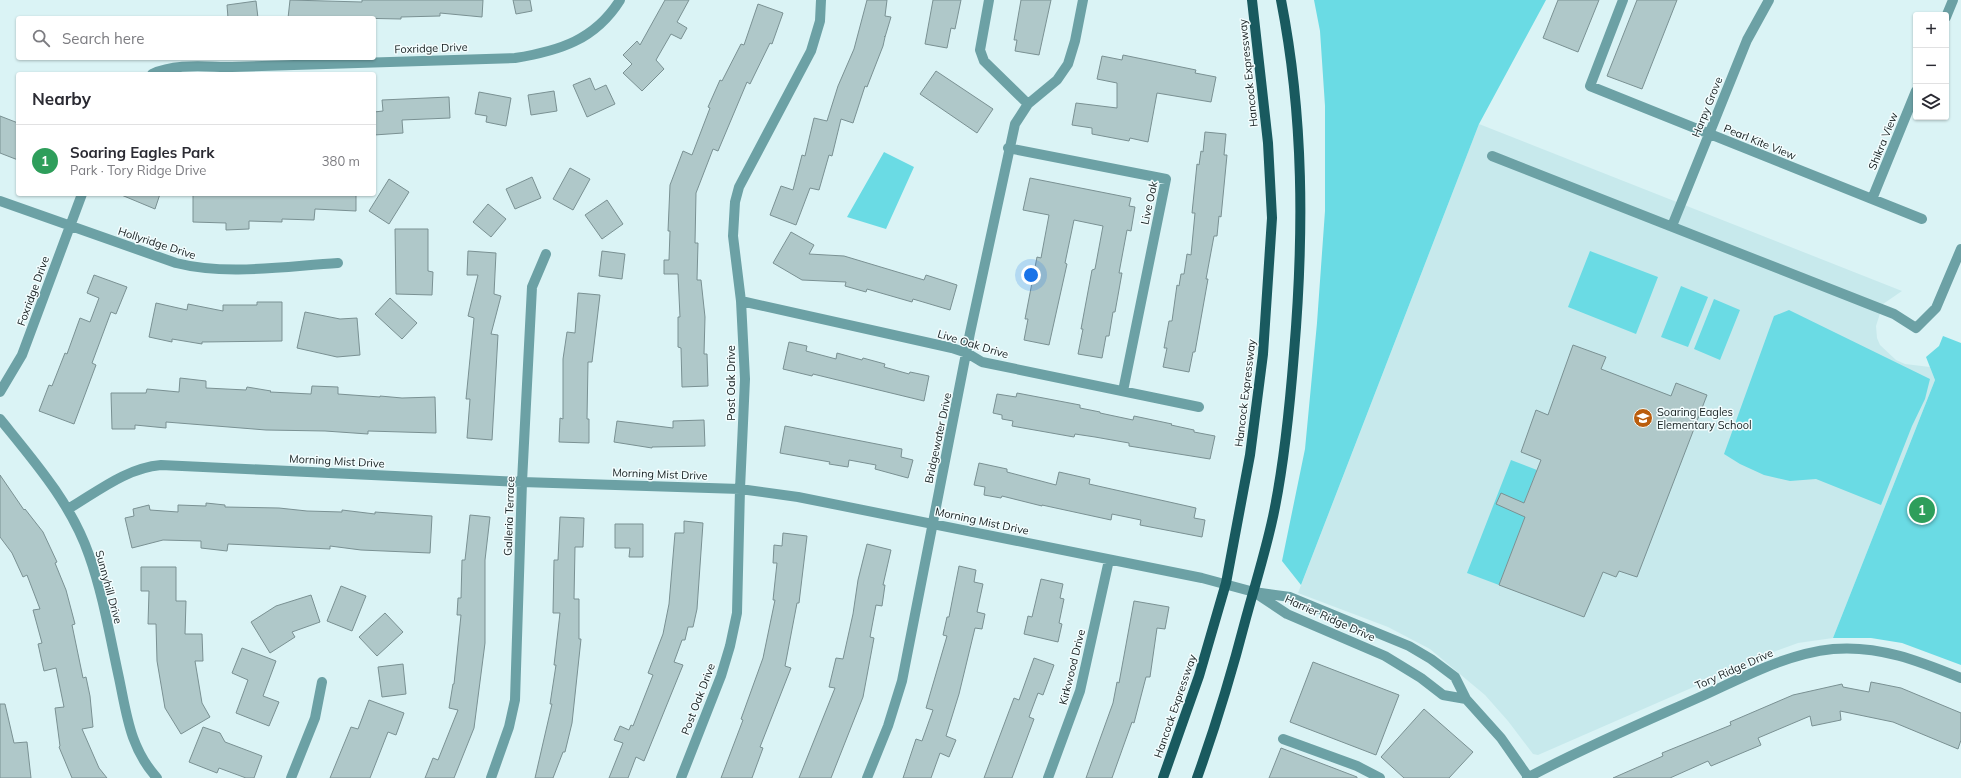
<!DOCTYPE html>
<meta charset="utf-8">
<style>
:root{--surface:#fff;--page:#f7f7f7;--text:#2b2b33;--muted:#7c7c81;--line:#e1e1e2;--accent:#ba5d0d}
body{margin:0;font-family:Mulish,sans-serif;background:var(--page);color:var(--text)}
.controls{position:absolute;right:12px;top:12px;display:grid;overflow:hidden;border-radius:4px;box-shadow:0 1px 3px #0004}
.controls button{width:36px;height:36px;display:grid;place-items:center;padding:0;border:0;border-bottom:1px solid var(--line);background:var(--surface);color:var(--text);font:20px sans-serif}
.you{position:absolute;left:1031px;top:275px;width:14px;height:14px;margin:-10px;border:3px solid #fff;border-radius:50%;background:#1a73e8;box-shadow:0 0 0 6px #1a73e833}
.badge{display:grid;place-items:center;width:26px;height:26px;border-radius:50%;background:var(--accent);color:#fff;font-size:13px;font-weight:700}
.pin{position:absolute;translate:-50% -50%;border:2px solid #fff;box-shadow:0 1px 4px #0006}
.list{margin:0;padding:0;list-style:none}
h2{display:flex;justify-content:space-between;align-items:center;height:52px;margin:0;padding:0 16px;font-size:17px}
h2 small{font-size:13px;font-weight:400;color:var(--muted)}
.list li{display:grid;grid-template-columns:26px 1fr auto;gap:12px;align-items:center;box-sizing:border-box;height:72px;padding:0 16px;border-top:1px solid var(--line)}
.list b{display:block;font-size:15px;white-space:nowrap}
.list p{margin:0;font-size:13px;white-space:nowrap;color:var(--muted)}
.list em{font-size:13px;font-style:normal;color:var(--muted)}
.icon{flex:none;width:22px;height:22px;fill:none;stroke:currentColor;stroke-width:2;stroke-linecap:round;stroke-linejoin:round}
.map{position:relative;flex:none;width:1961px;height:778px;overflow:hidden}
.search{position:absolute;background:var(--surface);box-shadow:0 1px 3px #0004;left:16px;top:16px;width:360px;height:44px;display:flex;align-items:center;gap:10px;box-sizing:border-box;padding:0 14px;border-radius:4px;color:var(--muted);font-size:15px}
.panel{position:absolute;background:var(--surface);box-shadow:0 1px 3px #0004;left:16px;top:72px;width:360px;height:124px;border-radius:4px}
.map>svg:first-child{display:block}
</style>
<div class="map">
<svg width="1961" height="778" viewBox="0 0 1961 778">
<rect width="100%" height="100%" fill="#daf3f5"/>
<!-- built -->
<path fill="#c7e9ec" d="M1479,124l423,167 -19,13 -7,22 1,12 3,7 16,15 9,4 25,3 5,13 -102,258 -35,5 -22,8 -238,104 -5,-1 -25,-33 -23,-26 -55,-46 -42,-22 -90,-34z"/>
<!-- green -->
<path fill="#6adbe4" d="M1314,0h232l-67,124 -178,461 -19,-24 23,-112 12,-126 8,-112v-105l-5,-75z
M884,152l30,15 -28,62 -39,-12z
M1590,251l68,26 -22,57 -68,-27z
M1681,286l27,11 -20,50 -27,-10z
M1714,299l26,11 -20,50 -26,-11z
M1789,310l141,69 -5,20 -13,27 -31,79 -65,-26 -26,2 -26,-6 -24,-11 -16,-10 50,-138z
M1943,336l18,7v322l-59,-22 -31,-5h-38l102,-258 -9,-23 13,-11z
M1511,460l26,10 -17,43 6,2 -27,70 -32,-12z"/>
<!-- building -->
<path fill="#afc8c9" stroke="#7a9193" d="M290,0l72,2v-2h121l-1,17 -42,-4v3l-39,1v2l-97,-2v1h-16z
M513,0h17l2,11 -16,3z
M665,0h24l-12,22 10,6 -6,11 -10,-5 -15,26 8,9 -22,22 -19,-18 9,-9 -9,-9 14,-14 3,4z
M867,0h20l-2,16 6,1 -6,20 -1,-1 1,1 -2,9 -16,41 -2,-1 -12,37 -12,-4 -9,37 -3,-1 -10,35 -9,-2 -14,37 -26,-10 11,-29 12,4 9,-35 3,1 9,-38 13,3 11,-35 16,-37z
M933,0h28l-6,29 -4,-1 -4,20 -22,-4z
M1021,0h30l-12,55 -24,-4 2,-11h-3z
M1558,0h41l-21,52 -35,-14z
M1637,0h40l-35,89 -35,-13z
M256,1l2,17h-30l-1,-13z
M758,4l25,9 -11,31 -2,-1 -20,41 -3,-2 -29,69 -5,-2 -17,44 -1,50h3l-1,37h4l4,37 -1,37h3l1,32 -26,1 -1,-39 -3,-1v-30h2l-2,-43h-14v-14h5l1,-29h-2l2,-46 13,-34 9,4 18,-47 -2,-1 12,-27 2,1 19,-37 3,1z
M1123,55l73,15 -1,3 21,4 -5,25 -54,-9 -9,49 -18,-4 -1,3 -37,-7v-6l-20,-3 4,-22 41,5v-25l-20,-4 5,-23 20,4z
M936,71l57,38 -16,24 -57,-39z
M590,78l5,12 11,-5 9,19 -28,13 -14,-32z
M554,91l3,20 -26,4 -3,-20z
M479,92l32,6 -5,28 -20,-4 1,-6 -12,-2z
M449,97l1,21 -48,2 1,13 -29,2v-23l9,-1 -1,-11z
M0,116l18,7v37l-18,-7z
M1205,132l21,2 -2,21h3l-6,62 -2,-1 -2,20h-3l-8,43h2l-13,73h-2l-4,20 -26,-5 4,-19h-3l5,-27h3l5,-36 2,1 2,-12h3l3,-20 4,1 4,-42h-3l5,-49 2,1 2,-14 2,1z
M570,168l20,11 -17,31 -20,-11z
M532,177l9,21 -26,11 -9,-20z
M1030,178l101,20 -2,8 6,1 -4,24 -4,-1 -8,43h3l-7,39h-2l-4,24h-3l-4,22 -24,-4 5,-25h-2l11,-59 3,-1 8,-43 -29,-6 -9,43 2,1 -18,81 -25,-5 4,-21h-3l12,-62 4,1 8,-43 -26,-5z
M389,179l20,13 -20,32 -20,-13z
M119,194h41l-5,15z
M193,194h163v17l-41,-2 -1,11 -32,-1v3l-33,-1v8l-23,1v-7l-33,-1z
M607,200l16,24 -21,15 -17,-24z
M488,204l18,15 -15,18 -18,-15z
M395,229h33v42l5,1 -1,23 -36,-1z
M791,232l23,13 -5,9 35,2 80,24 2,-5 31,10 -7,25 -37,-11 -1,3 -45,-13 -1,3 -21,-6 1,-4 -44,-2 -29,-17z
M468,251l28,2 -2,41 7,2 -10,38 7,1 -6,105 -25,-2 3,-39h-4l8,-81 -6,-2 10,-41h-11z
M602,251l23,3 -3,25 -23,-3z
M94,275l33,12 -11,27 -5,-2 -19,51 4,2 -22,59 -35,-13 10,-26 3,1 13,-33 2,1 13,-36 10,4 9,-24 -12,-5z
M578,293l22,2 -8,67h-4l-1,57h2v24l-30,-1 1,-24 3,1v-60l4,-27 8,1z
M390,298l27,25 -15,16 -27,-25z
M257,302h25v39l-80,1v2l-30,-5v3l-23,-5 7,-34 31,7 1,-6 35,7v-6h34z
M305,312l35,7 17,-1 3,37 -23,2 -40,-9z
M789,342l18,4 -1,5 30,8 1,-6 25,7 1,-2 22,6 -1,3 25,7 1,-2 19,4 -5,25 -111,-27 -1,2 -29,-7z
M1573,345l33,12 -5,12 70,27 5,-13 31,12 -70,182 -18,-6 -3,6 -13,-5 -19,45 -85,-32 26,-68 -29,-13 5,-11 23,10 17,-43 -20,-8 15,-42 12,5z
M180,378l26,3v7l40,2 1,-3 24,4 -1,1 41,2 1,-8 26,1v7l42,3v-1l22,2 33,-1 1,36 -68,-2v3l-43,-3 -59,-1 -100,-8v6l-31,-3v4h-23l-1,-36h35l1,-4 32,3z
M1017,393l63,12v3l20,4v1l33,7 1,-4 38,8 -1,1 23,5v2l21,4 -5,23 -81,-13v-3l-34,-6 -20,-3 -1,3 -62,-11 1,-5 -11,-2v-4l-9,-2 4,-19 19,3z
M704,420l1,26 -53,1v1l-38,-6 3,-21 56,7v-7z
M785,426l117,23 -1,8 12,3 -5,18 -33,-9 1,-4 -27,-5 -1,7 -19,-3 1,-2 -50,-9z
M979,463l28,6v3l49,13 3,-13 31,7 -1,5 107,24 -2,10 11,2 -3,17 -62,-12 1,-5 -29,-6 -1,6 -69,-15v1l-40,-10 -1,2 -17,-3 1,-8 -11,-2z
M0,475l24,35 1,-1 18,23 14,30 -2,1 11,27 9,34 -3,1 11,53 3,-1 4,19 3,31 -11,2 17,39 8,10h-35l-13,-31 1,-1 -5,-38 9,-1 -8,-39 -12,3 -6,-27 4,-1 -9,-33 7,-1 -13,-34 -4,2 -11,-24 -12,-16z
M206,503l19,2v2l54,1 28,3 35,1v-2l33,4v-2l57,4 -2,37 -69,-3 -31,-4v3l-102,-5 -1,7 -26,-3v-7l-38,-1 -31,8 -7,-30 9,-2 -1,-7 16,-4 1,5 28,2v-7l28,1z
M470,515l20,2 -5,43v83l-11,85 -20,50h-29l8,-20 5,2 20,-50 -9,-2 4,-24h1l7,-69h-4l1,-17h3l1,-38h3z
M560,517l24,1 -1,29h-8l-1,52h5v40h2l-9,84 -7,29h-2l-10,26h-18l17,-74h-2l6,-39h-2l6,-52h-7l1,-53h4z
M684,521l19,2 -6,86 -4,18h-5l-3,13h-3l-8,22 9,3 -39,96 -8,-4 -8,21h-19l14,-35 -9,-3 6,-14 9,4 2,-5 2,1 20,-51 -5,-2 15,-39 6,-30 6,-71h9z
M615,524h28v33h-14l1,-9h-15z
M783,533l24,3 -8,67h-2l-12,63 6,2 -31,79 3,1 -11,30h-31l22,-58 -2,-1 22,-61 12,-58h-2l4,-37h-4l1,-18 8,1z
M867,544l24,6 -8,35h2l-3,21 -6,-1 -6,32 4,1 -11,59 -32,81h-32l36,-90 -6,-1 7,-29 7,1 10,-45 5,-34z
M959,566l17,4 -2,12 9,2 -6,28 8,2 -3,15 -7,-1 -16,66 -13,42 10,4 -7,17 -9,-4 -9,25h-28l13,-39 6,2 11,-31 -7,-2 21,-72 -4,-1 4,-18h2z
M141,567h35v34h10l-1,33h17l1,27h-8l7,42 8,14 -29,17 -16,-26 -8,-47 -1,-37h-8l1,-33h-8z
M1041,579l22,5 -3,14 4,1 -5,24 3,1 -4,18 -34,-8 4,-18 4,1z
M341,586l25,10 -14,35 -25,-10z
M311,595l9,27 -28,10 3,5 -25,16 -19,-31 25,-16z
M1134,601l35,6 -4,22 -8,-1 -7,49h-4l-12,46 -2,-1 -20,56h-26l27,-75 4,-21 2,1z
M385,613l18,19 -26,24 -18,-19z
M242,648l34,13 -13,35 16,6 -10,24 -33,-13 12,-33 -16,-7z
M1034,658l20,7 -11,30 -5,-2 -9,24 5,2 -22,59h-28l30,-80 5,2z
M1313,662l86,33 -23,60 -86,-33z
M403,664l3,30 -24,3 -4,-30z
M1871,682l30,6 60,25v27l-3,9 -65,-27 -53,-11 1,9 -29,6 -2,-10 -52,22 3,7 -50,21 -3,-5 -38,17h-57l50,-22 -1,-3 69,-28 -1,-3 63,-27 49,-11 1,3 26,5z
M369,700l35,13 -8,22 -8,-3 -18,46h-40l21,-51 7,2z
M0,704h5l9,39 13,-1 4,36h-31z
M1424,709l49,43 -24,26h-45l-23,-21z
M203,727l17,6 5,9 37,14 -8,22h-8l-27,-10 -2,5 -28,-11z
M1281,748l76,29v1h-88z"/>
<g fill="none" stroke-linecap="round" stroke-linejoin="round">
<!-- street -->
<path stroke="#6ca1a5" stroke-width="10" d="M989,0l-9,50 4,11 44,43
M1623,0l-33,86 332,133
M1946,17l7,-17
M152,74c24,-11 53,-7 80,-7l283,-9c44,-7 80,-18 105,-58
M1008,148l158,31 -43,212
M1492,156l402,158 22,14 20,-20 25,-59
M1872,199l44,-108
M0,201l176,62c51,13 110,3 162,0
M1672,226l75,-186 22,-40
M741,301l211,47 15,5 15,9 217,45
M0,392l22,-37 60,-161
M0,419c34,42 71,84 89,136 14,39 21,82 30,123 8,38 11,70 38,100
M68,509c29,-17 58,-41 93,-44l361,17 218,7 58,8 404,81 52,14 36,5 119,49 22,13 24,18 11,22 35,39 28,40
M1257,594l30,20 98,42 36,22 22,17 23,4
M1283,739l74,27 23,12
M291,778l24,-60 7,-36
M491,778l18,-51 6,-27 7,-218 10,-195 14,-33
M681,778l40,-102 9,-30 7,-33 3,-124 5,-110 -4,-78 -8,-65 2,-34 4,-15 72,-136 9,-30 1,-21
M867,778l21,-52 14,-45 68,-348 45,-209 13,-20 29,-24 11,-16 7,-23 8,-41
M1048,778l32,-87 29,-131
M1527,778c56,-30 115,-55 173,-81 42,-19 85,-43 133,-48 46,-4 86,12 128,29"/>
<!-- primary -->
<path stroke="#195a5f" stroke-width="10" d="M1163,778l36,-102 27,-93 24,-128 13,-101 9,-136 -4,-75 -16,-143
M1197,778c19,-53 35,-106 49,-160 10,-37 22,-74 29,-111 10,-51 15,-103 19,-154 10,-119 10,-236 -13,-353"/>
</g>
<!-- icons -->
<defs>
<g id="school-disc" transform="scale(1)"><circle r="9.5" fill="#ba5d0d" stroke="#f3fdfe"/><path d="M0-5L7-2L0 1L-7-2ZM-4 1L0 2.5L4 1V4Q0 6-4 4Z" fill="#fff"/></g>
</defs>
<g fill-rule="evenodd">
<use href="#school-disc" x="1643" y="418"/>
</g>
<g text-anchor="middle" stroke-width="3" stroke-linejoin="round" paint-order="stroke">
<!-- street labels -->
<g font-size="11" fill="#161f20" stroke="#f3fdfe">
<text transform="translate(431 48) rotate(-2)" y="4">Foxridge Drive</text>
<text transform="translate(1248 73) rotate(-96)" y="4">Hancock Expressway</text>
<text transform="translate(1707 107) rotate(-68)" y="4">Harpy Grove</text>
<text transform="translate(1883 141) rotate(-68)" y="4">Shikra View</text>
<text transform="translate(1760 142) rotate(22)" y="4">Pearl Kite View</text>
<text transform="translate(1149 203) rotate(-78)" y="4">Live Oak</text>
<text transform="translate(157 243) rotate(18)" y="4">Hollyridge Drive</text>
<text transform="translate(33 291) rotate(-70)" y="4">Foxridge Drive</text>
<text transform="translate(973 344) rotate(17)" y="4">Live Oak Drive</text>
<text transform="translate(731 383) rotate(-90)" y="4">Post Oak Drive</text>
<text transform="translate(1245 393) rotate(-83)" y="4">Hancock Expressway</text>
<text transform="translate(938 438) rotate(-78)" y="4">Bridgewater Drive</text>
<text transform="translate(337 461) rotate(3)" y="4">Morning Mist Drive</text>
<text transform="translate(660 474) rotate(2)" y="4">Morning Mist Drive</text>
<text transform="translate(509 516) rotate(-88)" y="4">Galleria Terrace</text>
<text transform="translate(982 521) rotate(12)" y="4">Morning Mist Drive</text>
<text transform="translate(109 587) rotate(75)" y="4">Sunnyhill Drive</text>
<text transform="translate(1330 618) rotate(24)" y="4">Harrier Ridge Drive</text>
<text transform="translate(1072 667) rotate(-76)" y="4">Kirkwood Drive</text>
<text transform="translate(1734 669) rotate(-24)" y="4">Tory Ridge Drive</text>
<text transform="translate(698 699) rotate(-69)" y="4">Post Oak Drive</text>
<text transform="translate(1175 706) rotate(-71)" y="4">Hancock Expressway</text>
</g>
<!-- poi labels -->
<g font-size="11" fill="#161f20" stroke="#f3fdfe" text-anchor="start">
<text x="1657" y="416">Soaring Eagles<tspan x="1657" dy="13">Elementary School</tspan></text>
</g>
</g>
</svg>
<div class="controls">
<button>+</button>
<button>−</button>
<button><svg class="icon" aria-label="layers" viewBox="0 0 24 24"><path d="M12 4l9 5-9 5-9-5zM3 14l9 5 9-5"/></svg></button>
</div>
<div class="you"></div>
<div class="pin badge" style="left:1922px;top:510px;background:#2e9e5b">1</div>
<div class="search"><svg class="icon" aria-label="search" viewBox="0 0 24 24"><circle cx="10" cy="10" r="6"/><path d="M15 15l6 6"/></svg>Search here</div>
<section class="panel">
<h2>Nearby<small></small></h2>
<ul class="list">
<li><span class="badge" style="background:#2e9e5b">1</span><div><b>Soaring Eagles Park</b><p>Park · Tory Ridge Drive</p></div><em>380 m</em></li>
</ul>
</section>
</div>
